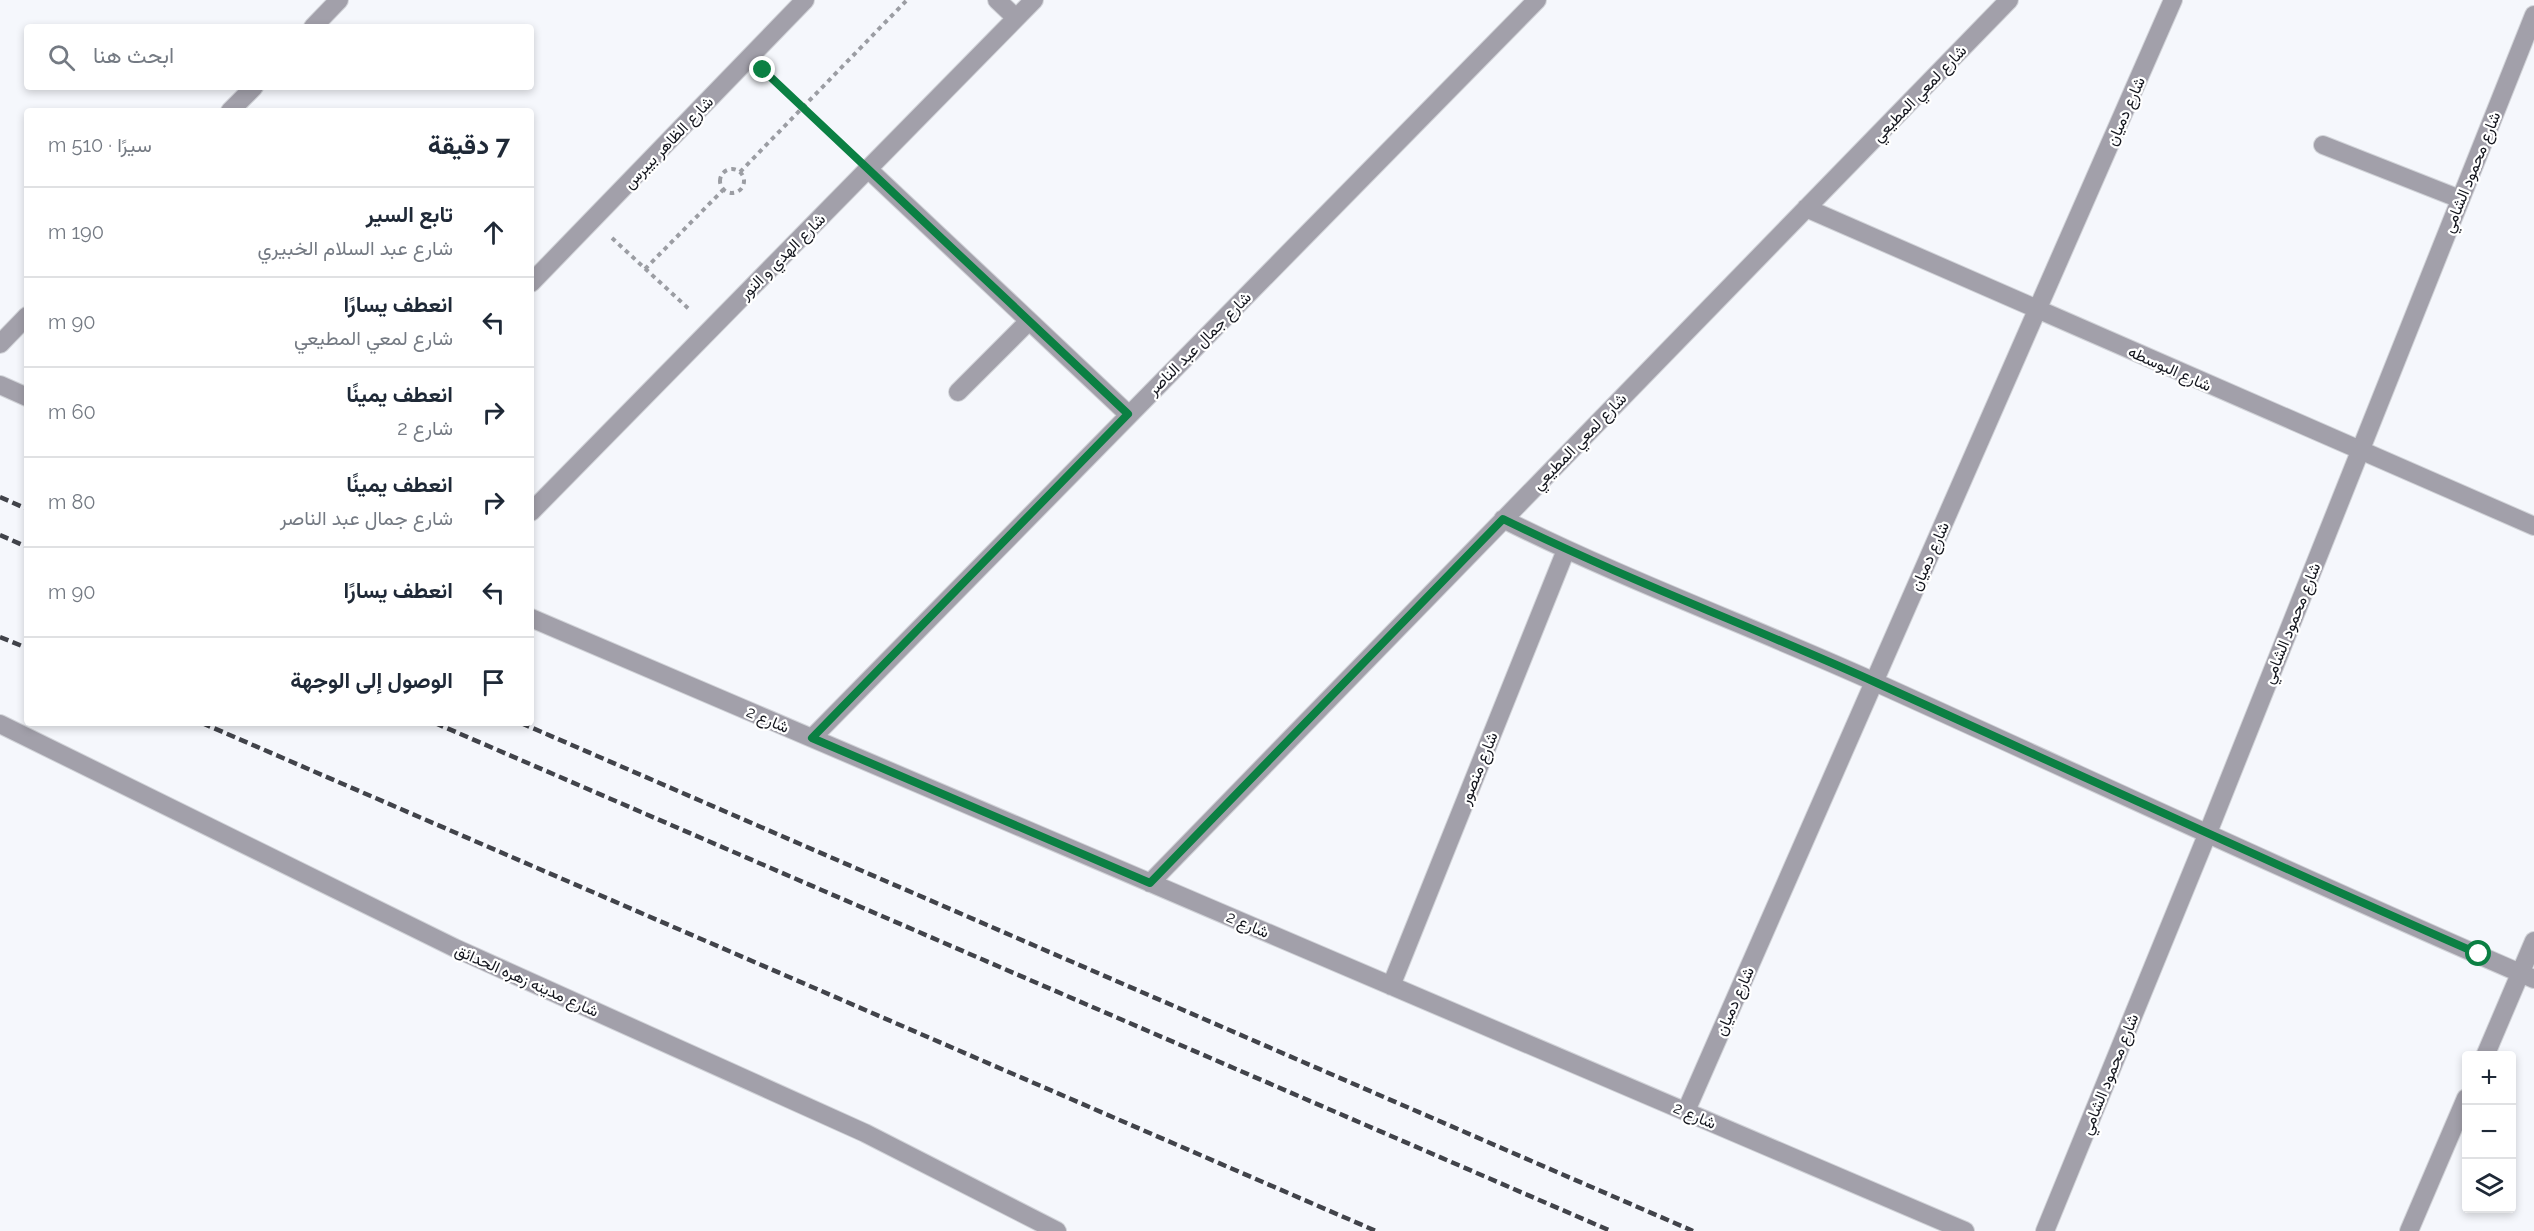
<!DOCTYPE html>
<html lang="ar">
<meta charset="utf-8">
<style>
:root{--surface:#fff;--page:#f2f2f3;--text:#1f2937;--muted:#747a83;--line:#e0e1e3}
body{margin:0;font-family:Raleway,Vazirmatn,sans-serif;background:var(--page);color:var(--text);direction:rtl}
.controls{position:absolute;right:18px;bottom:18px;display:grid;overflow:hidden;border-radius:6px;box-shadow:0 3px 9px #0003}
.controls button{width:54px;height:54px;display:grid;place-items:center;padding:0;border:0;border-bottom:2px solid var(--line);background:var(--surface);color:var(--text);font:30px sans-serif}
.stop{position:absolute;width:18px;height:18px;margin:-14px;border:4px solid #0b8043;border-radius:50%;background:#fff}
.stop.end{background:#0b8043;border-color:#fff;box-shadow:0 2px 6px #0008}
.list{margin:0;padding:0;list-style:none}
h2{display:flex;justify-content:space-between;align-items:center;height:78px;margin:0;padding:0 24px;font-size:26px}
h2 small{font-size:20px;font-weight:400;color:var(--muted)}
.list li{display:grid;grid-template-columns:39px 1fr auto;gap:18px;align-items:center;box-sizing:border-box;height:90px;padding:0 24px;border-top:2px solid var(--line)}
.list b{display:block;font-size:22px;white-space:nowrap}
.list p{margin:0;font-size:20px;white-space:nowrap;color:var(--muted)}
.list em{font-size:20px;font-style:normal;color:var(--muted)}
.icon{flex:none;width:33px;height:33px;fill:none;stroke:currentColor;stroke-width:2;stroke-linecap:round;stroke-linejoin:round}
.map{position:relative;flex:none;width:2534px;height:1231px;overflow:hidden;direction:ltr}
.search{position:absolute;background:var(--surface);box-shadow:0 3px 9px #0003;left:24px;top:24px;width:510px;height:66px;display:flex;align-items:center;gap:15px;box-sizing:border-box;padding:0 21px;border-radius:6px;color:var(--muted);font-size:22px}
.panel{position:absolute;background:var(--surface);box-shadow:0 3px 9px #0003;left:24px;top:108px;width:510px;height:618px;border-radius:6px;direction:rtl}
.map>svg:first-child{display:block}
</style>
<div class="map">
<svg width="2534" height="1231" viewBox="0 0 2534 1231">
<rect width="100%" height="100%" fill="#f5f7fc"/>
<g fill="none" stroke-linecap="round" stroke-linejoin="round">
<!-- minor casing -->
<g stroke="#d1d3d8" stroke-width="20">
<path id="minor" d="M997,0l19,18
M313,27l26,-27
M230,111l24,-24
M2323,145l137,54
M868,169l260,245
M1806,208l728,318
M531,283l274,-283
M0,344l27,-28
M0,385l27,12
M958,392l71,-71
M531,512l503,-512
M1503,519c122,61 250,108 374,164 219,99 436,201 657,296
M531,618l1434,613
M0,724l455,224 410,185 192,98
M812,738l725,-738
M1150,883l859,-883
M1391,986l175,-436
M2485,1056l49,-115
M1686,1111l487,-1111
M2045,1231l162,-396 327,-820
M2409,1231l57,-133"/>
</g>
<!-- path -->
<path stroke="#9b9da3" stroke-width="4" stroke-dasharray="4.5 4.5" stroke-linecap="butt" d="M770,77l78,73
M720 181a12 12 0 1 1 24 0a12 12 0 1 1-24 0Z
M740,172l166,-171
M612,238l78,72
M645,269l78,-79"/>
<!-- minor -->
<use href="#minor" stroke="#a2a0aa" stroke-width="18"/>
<!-- rail -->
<path stroke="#41434a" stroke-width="4.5" stroke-dasharray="9 4.5" stroke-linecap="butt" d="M0,497l27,12
M0,535l27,12
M0,637l27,11
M202,723l1174,508
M435,723l1176,508
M521,723l1172,508"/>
</g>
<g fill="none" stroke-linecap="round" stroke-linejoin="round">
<!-- route -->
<path stroke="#0b8043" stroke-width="8" d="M763,70l365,344 -316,324 338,145 353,-364c122,60 250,108 374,164 201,91 400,183 602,271"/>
</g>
<g text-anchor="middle" stroke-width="4.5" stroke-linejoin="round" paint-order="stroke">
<!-- street labels -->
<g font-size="16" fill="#14161e" stroke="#fff">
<text transform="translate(1919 93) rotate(-46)" y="6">شارع لمعي المطيعي</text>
<text transform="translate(2125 111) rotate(-66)" y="6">شارع دميان</text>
<text transform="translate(668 142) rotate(-46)" y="6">شارع الظاهر بيبرس</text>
<text transform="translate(2471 172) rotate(-68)" y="6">شارع محمود الشامي</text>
<text transform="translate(782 256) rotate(-45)" y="6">شارع الهدي و النور</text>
<text transform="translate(1199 343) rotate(-45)" y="6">شارع جمال عبد الناصر</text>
<text transform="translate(2170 368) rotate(24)" y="6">شارع البوسطه</text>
<text transform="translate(1579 441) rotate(-46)" y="6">شارع لمعي المطيعي</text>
<text transform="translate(1929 556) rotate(-66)" y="6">شارع دميان</text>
<text transform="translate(2291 623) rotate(-68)" y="6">شارع محمود الشامي</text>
<text transform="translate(768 719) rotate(23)" y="6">شارع 2</text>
<text transform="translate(1478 768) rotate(-68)" y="6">شارع منصور</text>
<text transform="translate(1248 924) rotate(23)" y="6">شارع 2</text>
<text transform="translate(527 980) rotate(24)" y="6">شارع مدينه زهره الحدائق</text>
<text transform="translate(1734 1001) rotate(-66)" y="6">شارع دميان</text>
<text transform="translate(2109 1074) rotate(-68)" y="6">شارع محمود الشامي</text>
<text transform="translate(1695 1115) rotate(23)" y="6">شارع 2</text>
</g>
</g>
</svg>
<div class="controls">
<button>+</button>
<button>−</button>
<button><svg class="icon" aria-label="layers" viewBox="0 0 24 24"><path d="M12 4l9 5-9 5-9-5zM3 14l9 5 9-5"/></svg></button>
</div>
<div class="stop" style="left:2479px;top:954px"></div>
<div class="stop end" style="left:763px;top:70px"></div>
<div class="search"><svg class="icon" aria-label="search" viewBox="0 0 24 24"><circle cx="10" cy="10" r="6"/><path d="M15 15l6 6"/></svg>ابحث هنا</div>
<section class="panel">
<h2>7 دقيقة<small>سيرًا · 510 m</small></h2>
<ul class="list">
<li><svg class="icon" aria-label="ahead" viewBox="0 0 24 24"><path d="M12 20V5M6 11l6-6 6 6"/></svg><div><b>تابع السير</b><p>شارع عبد السلام الخبيري</p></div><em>190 m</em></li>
<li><svg class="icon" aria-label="left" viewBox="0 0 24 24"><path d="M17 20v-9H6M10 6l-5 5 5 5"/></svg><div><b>انعطف يسارًا</b><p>شارع لمعي المطيعي</p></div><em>90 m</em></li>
<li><svg class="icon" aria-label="right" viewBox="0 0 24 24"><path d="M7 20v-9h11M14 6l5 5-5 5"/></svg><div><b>انعطف يمينًا</b><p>شارع 2</p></div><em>60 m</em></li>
<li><svg class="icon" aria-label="right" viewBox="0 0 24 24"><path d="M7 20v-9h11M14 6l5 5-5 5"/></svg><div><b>انعطف يمينًا</b><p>شارع جمال عبد الناصر</p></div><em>80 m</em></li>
<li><svg class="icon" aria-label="left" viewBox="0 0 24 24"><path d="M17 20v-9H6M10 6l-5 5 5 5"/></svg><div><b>انعطف يسارًا</b></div><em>90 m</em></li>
<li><svg class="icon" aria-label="arrive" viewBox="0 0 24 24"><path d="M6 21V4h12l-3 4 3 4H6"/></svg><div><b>الوصول إلى الوجهة</b></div></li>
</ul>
</section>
</div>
